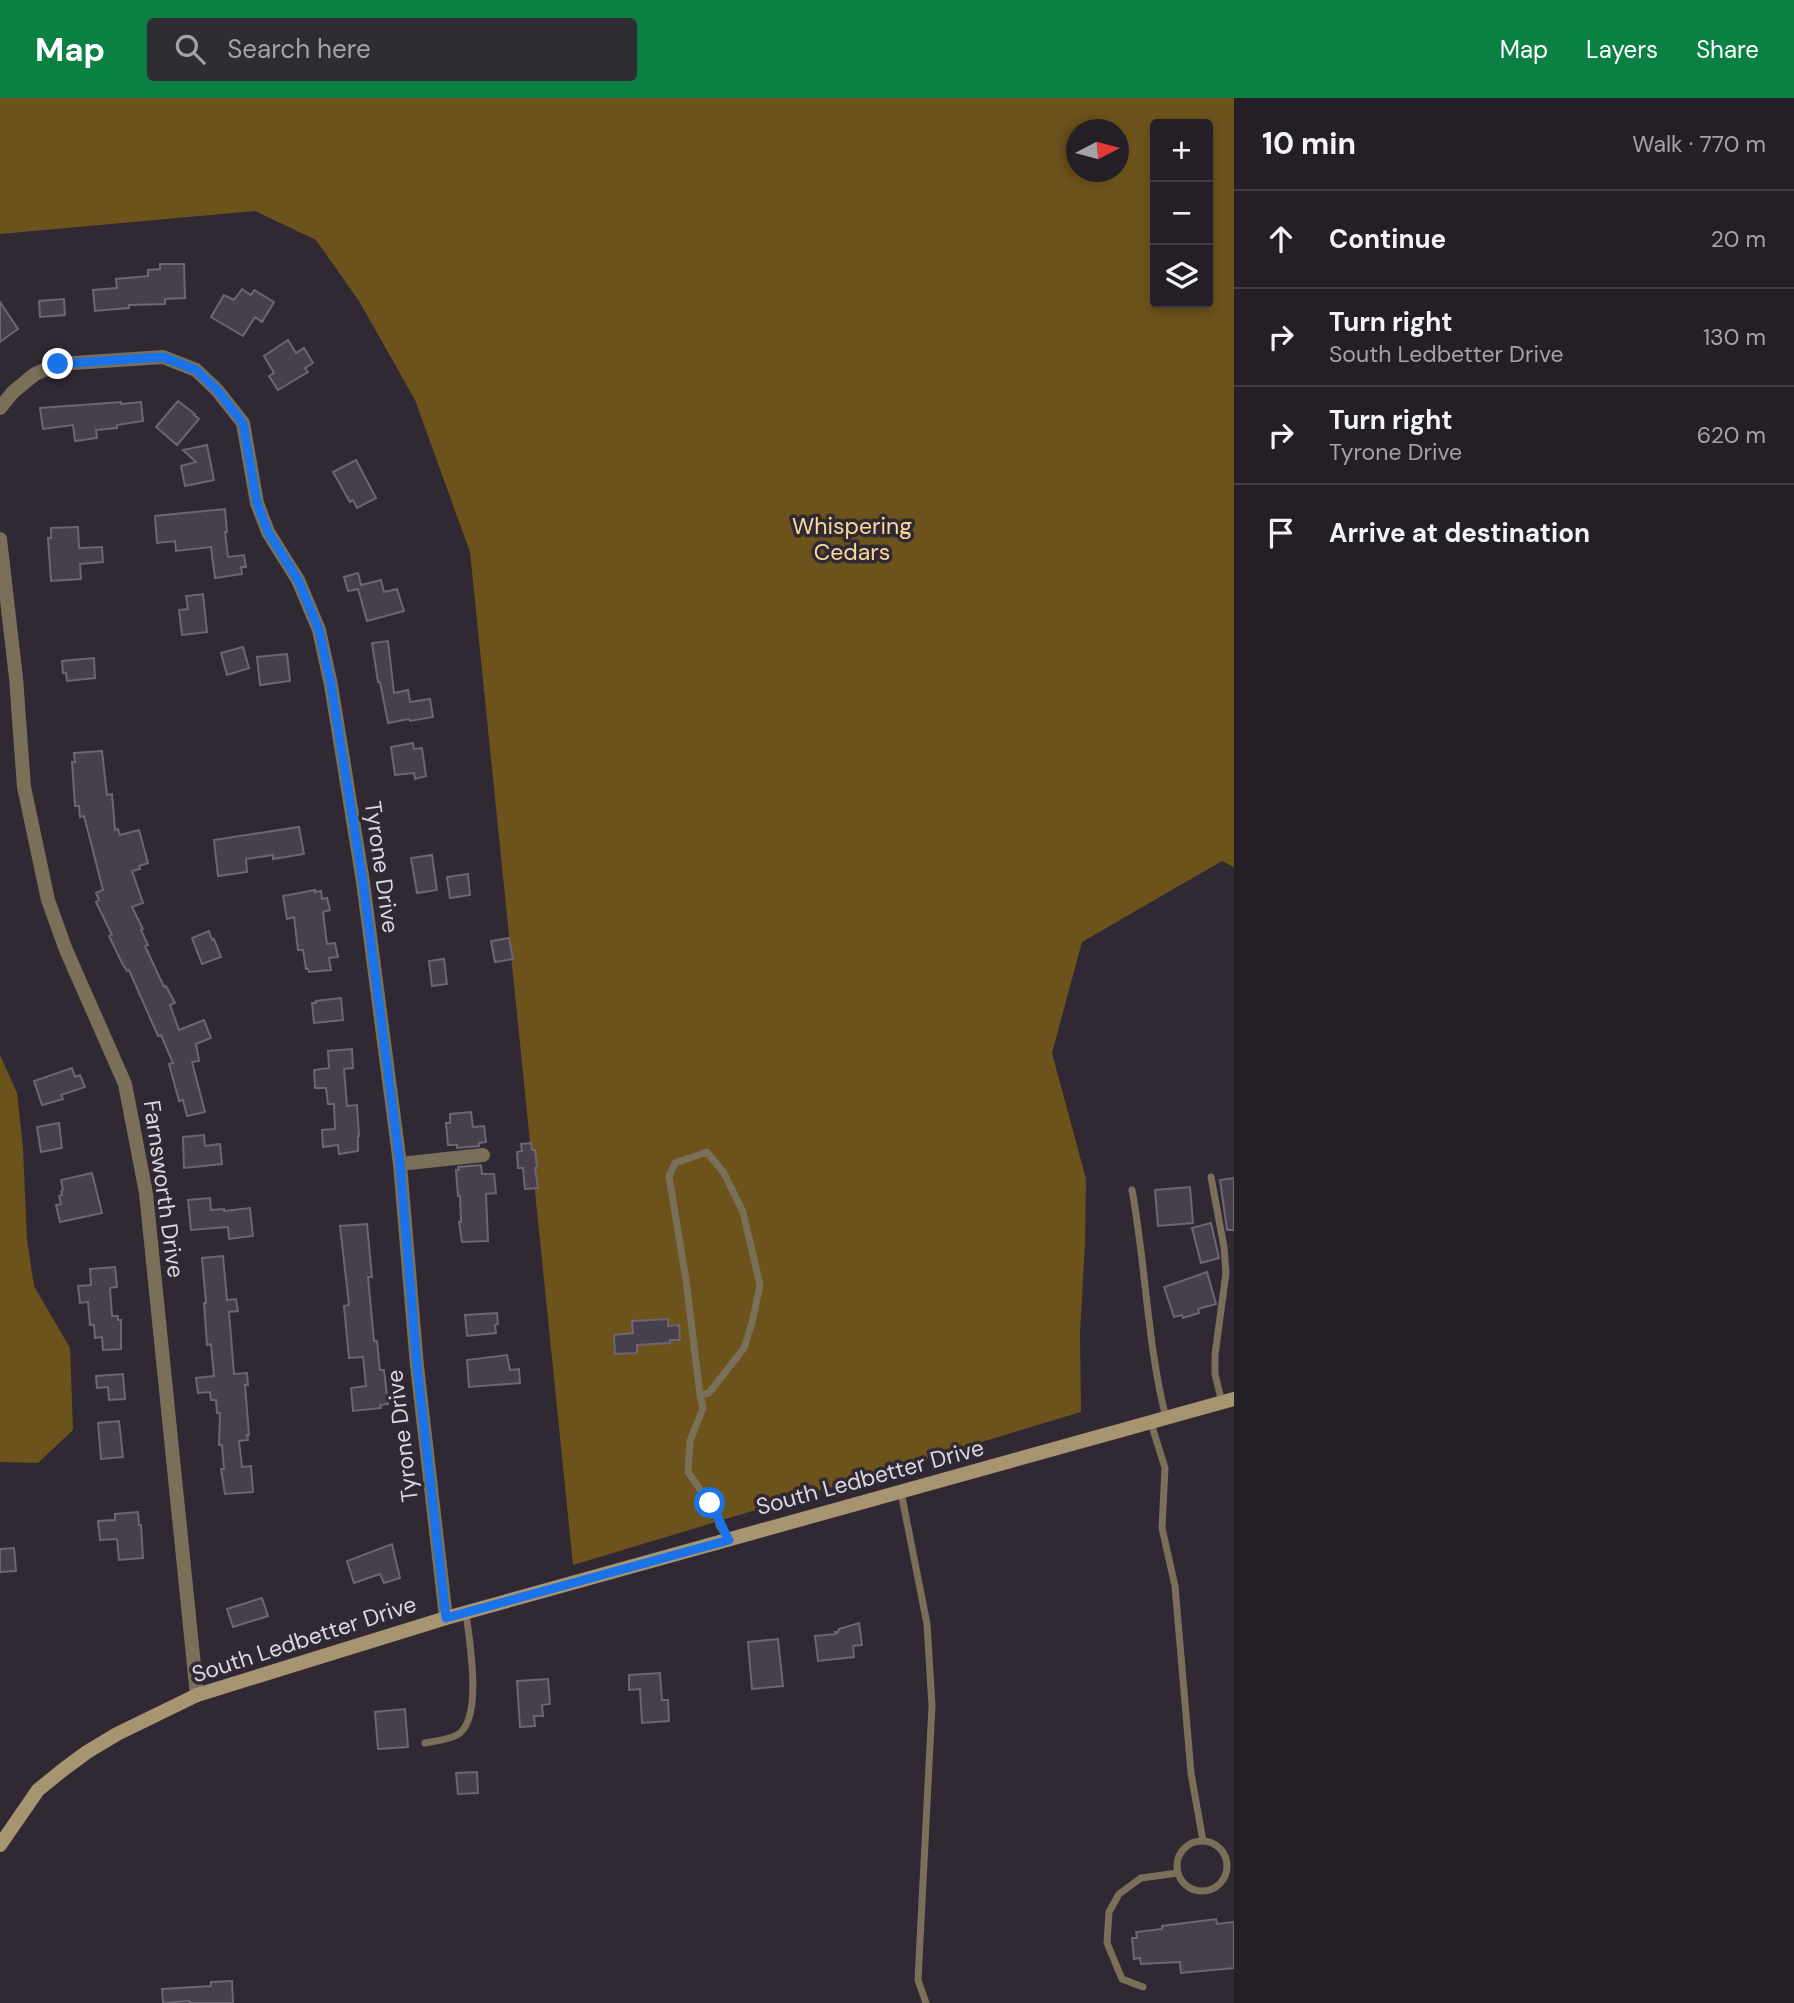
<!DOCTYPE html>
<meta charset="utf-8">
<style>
:root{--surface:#241f27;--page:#302c33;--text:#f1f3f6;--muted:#a3a2a7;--line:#413d44;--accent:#0b8043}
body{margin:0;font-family:"DM Sans",sans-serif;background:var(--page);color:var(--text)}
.controls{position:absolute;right:21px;top:21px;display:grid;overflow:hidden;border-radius:7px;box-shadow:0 4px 10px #0003}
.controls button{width:63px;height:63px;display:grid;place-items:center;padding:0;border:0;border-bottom:2px solid var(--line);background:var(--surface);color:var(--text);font:35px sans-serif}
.compass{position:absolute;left:1066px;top:21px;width:63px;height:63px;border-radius:50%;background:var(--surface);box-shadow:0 4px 10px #0003;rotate:84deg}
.stop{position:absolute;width:21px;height:21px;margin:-16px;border:5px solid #1a73e8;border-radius:50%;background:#fff}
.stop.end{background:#1a73e8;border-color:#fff;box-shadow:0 2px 7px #0008}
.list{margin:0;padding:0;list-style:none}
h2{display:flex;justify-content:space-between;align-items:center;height:91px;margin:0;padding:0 28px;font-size:30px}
h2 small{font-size:23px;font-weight:400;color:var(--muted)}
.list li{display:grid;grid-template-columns:46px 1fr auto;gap:21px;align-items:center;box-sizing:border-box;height:98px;padding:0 28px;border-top:2px solid var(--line)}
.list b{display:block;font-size:26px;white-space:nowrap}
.list p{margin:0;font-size:23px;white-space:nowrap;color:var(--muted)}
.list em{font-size:23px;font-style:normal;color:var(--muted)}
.icon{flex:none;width:38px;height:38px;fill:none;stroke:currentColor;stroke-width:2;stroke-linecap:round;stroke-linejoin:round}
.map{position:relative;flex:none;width:1234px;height:1905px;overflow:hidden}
header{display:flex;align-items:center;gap:42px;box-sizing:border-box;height:98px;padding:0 35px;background:var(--accent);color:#fff}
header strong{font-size:33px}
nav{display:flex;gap:38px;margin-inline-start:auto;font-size:24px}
.search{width:490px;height:63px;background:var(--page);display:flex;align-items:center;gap:18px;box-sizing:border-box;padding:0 24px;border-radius:7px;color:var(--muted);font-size:26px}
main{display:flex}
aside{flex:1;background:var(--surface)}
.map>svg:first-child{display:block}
</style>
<header>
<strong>Map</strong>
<div class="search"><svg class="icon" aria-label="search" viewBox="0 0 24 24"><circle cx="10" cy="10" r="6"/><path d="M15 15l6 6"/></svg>Search here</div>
<nav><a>Map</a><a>Layers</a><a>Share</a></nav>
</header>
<main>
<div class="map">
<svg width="1234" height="1905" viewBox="0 0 1234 1905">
<rect width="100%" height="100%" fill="#302934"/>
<!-- forest -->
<path fill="#6c521b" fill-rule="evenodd" d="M0,0h1234v769l-12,-6 -140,81 -30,111 34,126 -1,64 -5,90 1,79 -508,153 -103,-1013 -55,-152 -56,-99 -43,-61 -61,-29 -255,23zM1155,26h53v179h-53zM1076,32h42v42h-42z
M0,957l17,38 6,55 4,92 7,46 36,62 3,82 -35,33 -38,-1z"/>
<!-- building -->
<path fill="#47404c" stroke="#6d6572" stroke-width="2" d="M160,166h24l1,34 -20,1v5l-36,1v3l-34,3 -2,-21 24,-2 -1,-9 32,-3v-6l12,-1z
M242,191l9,6 3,-5 20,12 -12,20 -7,-5 -12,19 -32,-19 13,-22 10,5z
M64,201l1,16 -25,2 -1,-16z
M0,204l18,27 -18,13z
M288,242l8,13 8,-5 9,15 -8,5 3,4 -30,18 -9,-14 5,-3 -10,-17z
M178,303l17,13 -1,1 5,4 -22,26 -21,-18z
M121,304v2l20,-2 2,19 -26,4v3l-21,2 1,8 -22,3 -2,-16 -30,4 -3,-21z
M207,347l7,35 -29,6 -4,-20 15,-4 -13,-12z
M356,362l20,38 -19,10 -4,-8 -3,2 -17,-30z
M225,411l2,23h-2l3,25 16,-2 2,12h-5l1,7 -27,4 -4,-31 -35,4 -1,-10 -18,2 -2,-27z
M78,429l1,21 23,-1 1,15 -23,2 1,15 -30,2 -3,-43h3v-10z
M358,475l3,12 20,-5 3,12 13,-3 7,22 -37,10 -9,-32 -10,2 -4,-14z
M203,496l4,38 -25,3 -3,-25 9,-1 -2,-13z
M388,543l6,52 14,-3 2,12 20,-3 3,18 -23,4 -1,-2 -21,4 -8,-41h-2l-6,-39z
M243,549l6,21 -22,7 -6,-22z
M287,556l3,27 -30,4 -3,-28z
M94,560l1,20 -28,3 -1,-8h-3l-1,-12z
M413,645l1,6 8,-1 4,28 -11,3 -1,-6 -19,2 -4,-28z
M102,653l5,44 5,-1 3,36 3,-1 2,6 19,-5 9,33 -9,3 1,3 -8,2 11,32 -11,4 11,22 -2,1 7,15 -3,1 19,41 2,-1 9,17 -5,2 9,25 25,-10 7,18 -15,6 3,17 -7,1 13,50 -18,4 -4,-16 -4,1 -10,-37 4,-1 -12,-28 -3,1 -29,-66 -2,1 -5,-8 -13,-27 3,-1 -16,-33 3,-2 -3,-7 7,-3 -19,-74 -4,1 -1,-11h-4l-3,-44h3l-1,-9z
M299,729l5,27 -31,5v-4l-27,4 1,13 -29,4 -4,-36z
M432,757l5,35 -20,3 -6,-35z
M468,776l2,21 -20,3 -3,-21z
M315,792v2l6,-1 1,8 5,-1 3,12 -7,2 4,32 8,-1 3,14 -9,1 2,12 -22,2 -1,-3h-2l-3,-19h-5l-4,-33 -7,2 -4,-23z
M209,833l3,9 2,-1 7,18 -19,7 -10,-26z
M509,840l4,21 -18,3 -4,-21z
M444,861l3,25 -15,2 -3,-25z
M341,900l2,22 -29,3 -2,-20h4v-2z
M352,951l1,19 -9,1 3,37 10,-1 2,31h-1v15l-19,3 -1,-9 -15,2 -1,-17 13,-1 -1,-25h-6l-2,-16h-11l-1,-18 15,-2 -1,-17z
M72,970l3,9 5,-2 5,12 -24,8 2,4 -21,6 -8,-24z
M471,1014l2,15 11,-1 2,16 -7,1v3l-22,2v-3h-9l-2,-22h4v-9z
M59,1025l3,25 -21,4 -4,-25z
M204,1037l1,11 15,-2 2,20 -38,4 -1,-31z
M531,1045l1,7h3l2,17 -2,1 3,20 -13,1 -2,-21h-5l-1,-16 5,-1 -1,-7z
M481,1067l1,9h12l2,19 -10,1 2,47 -26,1 -3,-20h2l-1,-26h-2l-2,-26h3l-1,-3z
M92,1075l10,40 -42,9 -4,-17 5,-1 -2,-8 3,-1 -1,-4 2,-1 -2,-10z
M1234,1080v52h-7l-7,-50z
M1190,1089l3,36 -35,3 -3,-36z
M210,1100l1,12 13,-1v2l26,-3 3,28 -24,3 -1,-12 -37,3 -3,-30z
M1211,1125l8,35 -18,5 -9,-35z
M367,1126l5,53h-4l6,64h3l3,29h4l4,34 -8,1 1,3 -28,3 -2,-23 15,-2 -3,-29 -14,1 -5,-52 5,-1 -9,-79z
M223,1158l4,44 9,-1 2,12 -9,1 5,62 13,-1 1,12h-3l4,50h-2l1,5 -9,1 3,26 9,-1 2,26 -28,2 -4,-25h3l-2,-24h-3l1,-32h-3l-1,-13h-5l-1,-8 -12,1 -2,-15 18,-2 -3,-32 -4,1 -3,-42h2l-4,-45z
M115,1169l2,20 -7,1 2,28h6v4h3v29l-18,1 -1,-13 -7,1 -1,-13h-4l-2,-23 -8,1 -2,-17 13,-1 -1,-16z
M1207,1174l9,32 -18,5 1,4 -16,5 -1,-3 -8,2 -10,-30z
M497,1215l1,11 -3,1 1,8 -29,3 -2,-21z
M668,1221v7l11,-1 1,15h-10v3l-33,2v8l-22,1 -1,-19 19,-2 -1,-12z
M507,1257l3,15 9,-1 1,14 -51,4 -2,-27z
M123,1276l2,25 -16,1 -1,-13 -11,1 -1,-12z
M119,1323l4,36 -22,2 -3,-36z
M138,1414l1,13h2l2,33 -24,2 -2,-21 -17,1 -2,-19 17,-1v-6z
M392,1446l8,34 -16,5 -4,-9 -26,9 -7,-22z
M14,1450l2,23 -16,1v-23z
M262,1500l6,18 -35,11 -6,-18z
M859,1525l3,22 -9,1 1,11 -36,4 -3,-25 21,-2 -1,-2h3l1,-3z
M778,1541l5,47 -31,3 -4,-47z
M660,1575l2,27h6l1,21 -27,2 -2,-34 -11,1v-15z
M548,1581l2,25 -8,1 1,11h-9l1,10 -15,1 -3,-46z
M405,1611l3,38 -30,2 -3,-37z
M477,1674l1,21 -20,1 -2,-21z
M1216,1821l1,5 17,-2v46l-53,5 -1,-11 -39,2 -1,-6 -6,1 -2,-21h5l-1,-6 26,-3v-3z
M232,1883l1,22h-43l-1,-2 -26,2 -1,-14 49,-3v-4z"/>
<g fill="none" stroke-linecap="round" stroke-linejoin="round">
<!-- lane -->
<path stroke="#7a6f59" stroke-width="7" d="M1211,1079l13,70 2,26 -11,82v19l7,29
M1132,1092c14,76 15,153 34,228
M700,1297l9,-2 35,-45 8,-25 8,-38 -17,-73 -19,-39 -17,-21 -32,11 -6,13 17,104 14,115 3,13 -13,33 -2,31 28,40 3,13 9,14
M1151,1325l14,45 -3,60 13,58 16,187 12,68
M901,1394l26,132 5,82 -14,274 8,23
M425,1645c10,-2 23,-3 32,-8 27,-15 12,-96 9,-122
M1177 1768a25 25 0 1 1 50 0a25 25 0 1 1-50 0Z
M1143,1889l-21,-8 -15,-36 2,-31 10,-18 22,-16 37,-5"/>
<!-- street -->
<path stroke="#7a6f59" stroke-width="14" d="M0,310l13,-16 22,-18 23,-10 105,-7 33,13 21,20 26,33 14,80 11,29 30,48 21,50 12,55 32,197 37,282 17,202 29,252
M0,441l16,139 8,109 24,113 18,50 59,134 21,109 51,502
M400,1066l83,-9"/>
<!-- secondary -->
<path stroke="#a79471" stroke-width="14" d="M0,1747l38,-55 26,-21 23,-17 30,-18 80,-39 249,-77 788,-219"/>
</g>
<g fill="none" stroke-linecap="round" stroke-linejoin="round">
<!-- route -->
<path stroke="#1a73e8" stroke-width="9" d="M58,266l105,-7 33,13 21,20 26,33 14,80 11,29 30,48 21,50 12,55 32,197 37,282 17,202 29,252 283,-78c-8,-13 -11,-26 -19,-37"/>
</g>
<g text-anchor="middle" stroke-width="7" stroke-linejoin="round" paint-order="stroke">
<!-- park labels -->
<g font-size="23" fill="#fada9b" stroke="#302934">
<text x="852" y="436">Whispering<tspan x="852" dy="26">Cedars</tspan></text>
</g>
<!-- street labels -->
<g font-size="23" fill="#dcd7df" stroke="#302934">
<text transform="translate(382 769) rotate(82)" y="8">Tyrone Drive</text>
<text transform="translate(164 1091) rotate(82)" y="8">Farnsworth Drive</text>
<text transform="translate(402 1338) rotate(-97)" y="8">Tyrone Drive</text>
<text transform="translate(870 1379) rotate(-15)" y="8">South Ledbetter Drive</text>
<text transform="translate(304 1541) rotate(-18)" y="8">South Ledbetter Drive</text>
</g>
</g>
</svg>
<div class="controls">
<button>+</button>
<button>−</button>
<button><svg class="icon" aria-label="layers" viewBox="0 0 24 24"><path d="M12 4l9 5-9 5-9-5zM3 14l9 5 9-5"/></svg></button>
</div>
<svg class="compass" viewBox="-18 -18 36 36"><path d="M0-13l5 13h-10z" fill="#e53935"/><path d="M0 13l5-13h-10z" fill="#a3a2a7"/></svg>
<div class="stop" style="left:710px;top:1405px"></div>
<div class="stop end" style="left:58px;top:266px"></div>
</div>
<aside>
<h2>10 min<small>Walk · 770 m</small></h2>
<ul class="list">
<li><svg class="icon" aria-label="ahead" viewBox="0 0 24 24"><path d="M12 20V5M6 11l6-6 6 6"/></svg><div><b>Continue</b></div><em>20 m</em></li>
<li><svg class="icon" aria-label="right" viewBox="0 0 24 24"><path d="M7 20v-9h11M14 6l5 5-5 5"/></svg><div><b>Turn right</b><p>South Ledbetter Drive</p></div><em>130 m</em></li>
<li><svg class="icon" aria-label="right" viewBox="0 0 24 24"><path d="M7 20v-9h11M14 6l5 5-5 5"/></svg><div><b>Turn right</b><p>Tyrone Drive</p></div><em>620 m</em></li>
<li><svg class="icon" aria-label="arrive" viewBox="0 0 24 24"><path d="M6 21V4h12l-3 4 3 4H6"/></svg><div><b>Arrive at destination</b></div></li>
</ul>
</aside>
</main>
